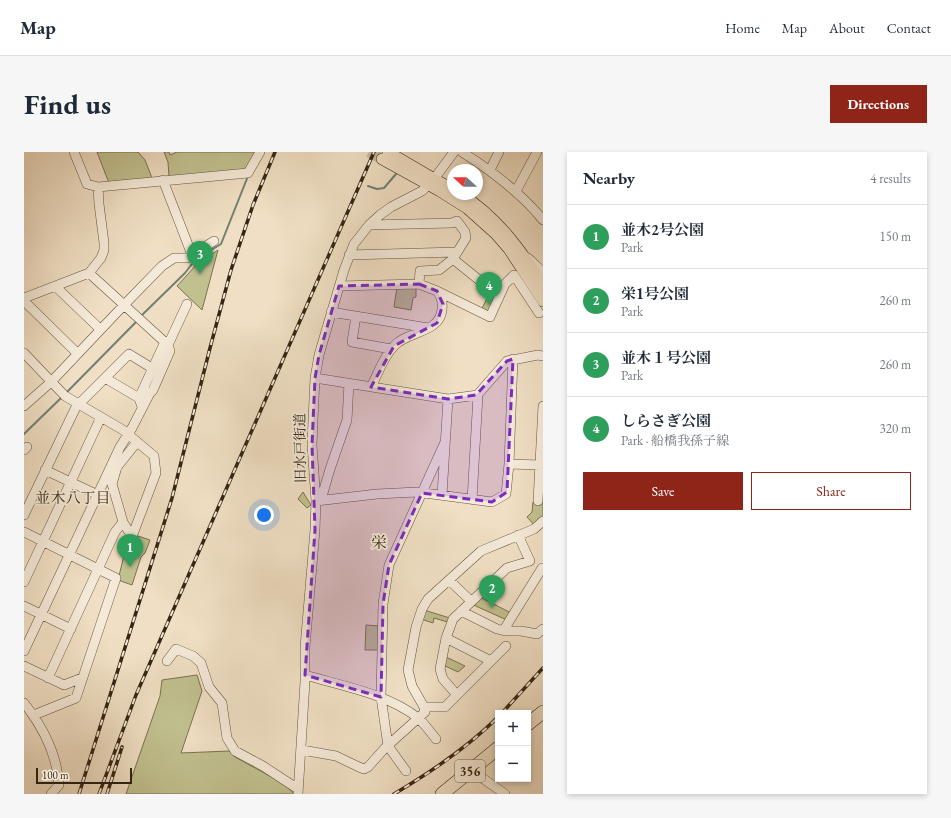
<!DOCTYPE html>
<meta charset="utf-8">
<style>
:root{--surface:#fff;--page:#f6f6f7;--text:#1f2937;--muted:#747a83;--line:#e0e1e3;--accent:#8f2418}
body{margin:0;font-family:"EB Garamond","Noto Serif JP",serif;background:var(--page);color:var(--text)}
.controls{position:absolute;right:12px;bottom:12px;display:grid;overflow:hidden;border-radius:0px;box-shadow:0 2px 6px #0003}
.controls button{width:36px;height:36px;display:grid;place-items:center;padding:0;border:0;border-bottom:1px solid var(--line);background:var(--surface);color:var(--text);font:20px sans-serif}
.compass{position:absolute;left:423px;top:12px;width:36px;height:36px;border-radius:50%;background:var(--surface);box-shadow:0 2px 6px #0003;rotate:291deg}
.scale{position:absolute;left:12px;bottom:10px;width:96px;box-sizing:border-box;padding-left:4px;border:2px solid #352512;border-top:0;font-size:11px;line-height:14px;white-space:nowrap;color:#352512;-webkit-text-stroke:3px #f5ead9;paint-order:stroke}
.you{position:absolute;left:240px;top:363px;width:14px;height:14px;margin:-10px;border:3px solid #fff;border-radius:50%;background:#1a73e8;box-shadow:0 0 0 6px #1a73e833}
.badge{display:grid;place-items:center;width:26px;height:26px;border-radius:50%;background:var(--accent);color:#fff;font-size:13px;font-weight:700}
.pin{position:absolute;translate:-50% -33px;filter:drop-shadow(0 1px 2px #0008)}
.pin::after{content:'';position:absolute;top:21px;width:14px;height:12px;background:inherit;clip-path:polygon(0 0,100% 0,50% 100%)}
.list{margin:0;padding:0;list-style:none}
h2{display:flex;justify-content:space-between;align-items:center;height:52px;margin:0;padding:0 16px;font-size:17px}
h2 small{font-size:13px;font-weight:400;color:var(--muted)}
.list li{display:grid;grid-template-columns:26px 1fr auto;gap:12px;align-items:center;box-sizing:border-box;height:64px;padding:0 16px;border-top:1px solid var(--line)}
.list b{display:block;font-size:15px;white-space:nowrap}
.list p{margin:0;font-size:13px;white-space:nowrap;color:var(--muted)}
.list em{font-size:13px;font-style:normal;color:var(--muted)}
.actions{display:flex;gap:8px;padding:12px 16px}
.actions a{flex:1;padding:9px 0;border:1px solid var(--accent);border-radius:0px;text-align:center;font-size:14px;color:var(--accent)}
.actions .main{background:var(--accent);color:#fff}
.map{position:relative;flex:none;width:519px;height:642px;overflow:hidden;border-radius:0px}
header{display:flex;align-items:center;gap:24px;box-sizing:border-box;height:56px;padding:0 20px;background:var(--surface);border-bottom:1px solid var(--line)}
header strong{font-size:19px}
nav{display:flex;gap:22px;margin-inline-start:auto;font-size:14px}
.intro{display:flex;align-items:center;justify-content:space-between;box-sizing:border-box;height:96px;padding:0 24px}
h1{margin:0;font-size:28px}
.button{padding:10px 18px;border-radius:0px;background:var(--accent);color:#fff;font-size:14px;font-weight:700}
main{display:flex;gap:24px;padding:0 24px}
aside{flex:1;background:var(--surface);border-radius:0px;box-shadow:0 2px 6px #0003}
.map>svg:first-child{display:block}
</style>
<header>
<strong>Map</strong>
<nav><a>Home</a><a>Map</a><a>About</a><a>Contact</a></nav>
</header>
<div class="intro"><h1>Find us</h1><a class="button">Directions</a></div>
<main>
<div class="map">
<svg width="519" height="642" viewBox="0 0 519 642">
<rect width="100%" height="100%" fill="#f0dfc4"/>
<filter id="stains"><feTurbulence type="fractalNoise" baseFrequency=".005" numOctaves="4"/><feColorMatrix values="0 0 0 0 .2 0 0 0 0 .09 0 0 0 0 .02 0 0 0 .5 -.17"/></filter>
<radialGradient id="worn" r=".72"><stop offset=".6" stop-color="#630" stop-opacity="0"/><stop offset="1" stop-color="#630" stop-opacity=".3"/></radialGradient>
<!-- green -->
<path fill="#c1c08f" stroke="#7b7250" d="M73,0h41l7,8 7,18 -43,5z
M140,0h5l1,3 7,-3h79l-11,19 -76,6 -1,-15z
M194,98l-16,60 -25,-24 20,-22z
M392,134v11l-3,1 -2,12 -17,-3 3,-20z
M466,141l5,3 -5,16 -9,-2z
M279,340l8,13 -4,3 -9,-9z
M519,347v22l-7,6 -9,-10 5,-5 1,-10z
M114,384l12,4 -5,13 -4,4 -9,28 -14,-5 7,-29z
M456,445l33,17 -4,7 -40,-18z
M400,458l29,9 -2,4 -17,-5 -1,5 -12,-4z
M342,473l14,1 -1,24h-14z
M420,504l21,10 -7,6 -15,-7z
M173,523l5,16 -21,62 48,-2 6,6 51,28 8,9h-168l34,-98 2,-16z"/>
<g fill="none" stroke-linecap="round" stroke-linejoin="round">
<!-- stream -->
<path stroke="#728073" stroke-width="2" d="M344,34l9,3 7,-1 12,-14
M117,164l44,-43 10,-13 26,-16 27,-68
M41,242l72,-73
M0,282l38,-37"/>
<!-- major-tunnel -->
<path stroke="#cbbaa0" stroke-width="11" stroke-dasharray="11 5.5" stroke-linecap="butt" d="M345,0l13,7"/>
<!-- minor casing -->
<g stroke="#64543e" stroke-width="10">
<path id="minor" d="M50,0l13,32 11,3 150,-14 12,-21
M438,0c30,19 58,40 81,68
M466,18l9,-18
M139,28l29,75
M492,39l21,-39
M345,73l83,-2 5,-2 8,11 1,6 -13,21 -14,11 -19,1 -1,13
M325,103l108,-3
M504,106l15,14
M429,107l46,37
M31,134l45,43
M315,134l80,-2 18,7c4,5 6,11 5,18 -1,24 -35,22 -48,37 -11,11 -16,28 -23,41
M413,139l53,26 15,-33 9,-9 25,38
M0,146l65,-25 12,-15 3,-8v-7l-5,-39 -1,-17
M0,149l53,52
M307,160l97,16
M332,164l-4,26 39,7
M0,201l41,43 58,34 31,26 2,17 -23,61 -4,-2 -6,-10 -11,-38 5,-17 20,-25
M81,226l34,20
M291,226l133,21 30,-4 1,-2 28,-32 31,-6 5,1
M0,254l27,-24 73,-77 38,-39 12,-8h13l27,-17
M118,255l-3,-9 24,-52 5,-1 19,-41
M0,298l3,-3
M485,312l31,1
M21,318l53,25
M418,343l6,-96
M297,348l9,-31 17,-49 2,-37
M448,348l6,-105
M292,349l61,-7 40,-2 75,10 14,-8 3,-30 4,-105
M514,349l5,-95
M0,363l52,-108 53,-53 31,19
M0,380l92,46 -40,120 -42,17
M425,428l22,21
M0,430l77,-165
M0,454l47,23
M437,459l36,18 8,2h16l16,3 6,-5
M481,479v-3l37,-60
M422,486l45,23 -34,34
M0,499l96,-204 12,-19 18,-35 3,-3 17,-39 -2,-6 -79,-72
M143,509l9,-12 17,7 8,7 8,24 13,16 5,35 8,13 28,15 35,23
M467,509l15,-15
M0,514l40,19 18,-7
M281,523c37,11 83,19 113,43 7,6 12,14 18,21
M24,526l67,-146 8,-10
M0,551c19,24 33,51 35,82l-8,9
M400,555h21l12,-12 -14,-16 -3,-10 6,-31 7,-19 54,-51 23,-7 -12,-26
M278,598l34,6 23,11 5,2 4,-2 17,-19 40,-36 -1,-5 -12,-21 -4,-16 8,-43 6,-18 6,-10 53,-48 53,-22 9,-8
M447,618l34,24
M382,619l-18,-25 -7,-49 2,-93 6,-39 56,-123
M274,642l7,-112v-35l10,-117 1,-29 -4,-56 1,-25 2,-42 4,-23 25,-85 10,-26 15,-19 11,-10 11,-8 31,-16 12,-12 20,-27"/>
</g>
<!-- major casing -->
<g stroke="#352512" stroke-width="12">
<path id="major" d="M364,0l46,27 19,10
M358,7l58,32 27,17 29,26 13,15 34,52
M437,42c37,24 59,55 82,91"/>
</g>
<!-- highway casing -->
<g stroke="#352512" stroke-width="14">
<path id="highway" d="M504,572l15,-12
M418,642l56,-46"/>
</g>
<!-- minor -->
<use href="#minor" stroke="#f5ead9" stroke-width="9"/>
<!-- major -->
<use href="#major" stroke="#f0dfc4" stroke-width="11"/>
<!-- highway -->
<use href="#highway" stroke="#f0dfc4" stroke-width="13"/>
<!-- rail casing -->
<g stroke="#352512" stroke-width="3.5">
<path id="rail" d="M478,561l41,-45
M55,642l93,-296 38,-150 21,-78 22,-65 22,-53
M75,642l37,-99 238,-543
M83,642l15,-47
M370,642c37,-22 73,-46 104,-77"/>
</g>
<!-- rail -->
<use href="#rail" stroke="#f5ead9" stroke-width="2" stroke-dasharray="6" stroke-linecap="butt"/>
</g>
<!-- marked area -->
<path fill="#7b2cbf" fill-opacity="0.2" stroke="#7b2cbf" stroke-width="3" stroke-dasharray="8 5" stroke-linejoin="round" d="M395,132l18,7 6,13 -6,19 -43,23 -23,41 77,12 28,-4 31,-34 6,-2 -6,133 -15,10 -70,-9 -33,72 -6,39 -2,93 -76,-22 10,-145 -3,-85 3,-67 4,-23 20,-69z"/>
<g text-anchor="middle" stroke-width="3.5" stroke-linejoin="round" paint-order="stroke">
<!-- shield labels -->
<rect fill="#f5ead9" stroke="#6f604e" stroke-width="1" x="431" y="608" width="30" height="22" rx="3"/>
<g font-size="13" font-weight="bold" fill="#352512">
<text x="446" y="624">356</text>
</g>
<!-- street labels -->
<g font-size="14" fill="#352512" stroke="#f5ead9">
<text transform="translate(276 296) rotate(-91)" y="5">旧水戸街道</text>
</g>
<!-- neighbourhood labels -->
<g font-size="15" fill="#352512" stroke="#f5ead9">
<text x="49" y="351">並木八丁目</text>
</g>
<!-- quarter labels -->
<g font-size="16" fill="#352512" stroke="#f5ead9">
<text x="355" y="396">栄</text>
</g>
</g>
<rect width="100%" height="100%" filter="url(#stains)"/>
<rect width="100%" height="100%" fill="url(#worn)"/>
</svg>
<div class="controls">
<button>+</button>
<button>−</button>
</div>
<svg class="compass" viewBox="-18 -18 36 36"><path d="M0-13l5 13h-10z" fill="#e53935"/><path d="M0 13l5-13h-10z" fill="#747a83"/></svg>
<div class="scale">100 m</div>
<div class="you"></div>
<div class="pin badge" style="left:106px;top:415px;background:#2e9e5b">1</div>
<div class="pin badge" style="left:468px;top:456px;background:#2e9e5b">2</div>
<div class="pin badge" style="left:176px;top:122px;background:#2e9e5b">3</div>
<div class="pin badge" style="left:465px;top:153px;background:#2e9e5b">4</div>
</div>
<aside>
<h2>Nearby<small>4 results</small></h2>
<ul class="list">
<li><span class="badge" style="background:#2e9e5b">1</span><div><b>並木2号公園</b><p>Park</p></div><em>150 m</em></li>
<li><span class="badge" style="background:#2e9e5b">2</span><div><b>栄1号公園</b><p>Park</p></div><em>260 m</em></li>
<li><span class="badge" style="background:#2e9e5b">3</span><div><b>並木１号公園</b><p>Park</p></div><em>260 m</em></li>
<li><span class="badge" style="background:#2e9e5b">4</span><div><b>しらさぎ公園</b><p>Park · 船橋我孫子線</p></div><em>320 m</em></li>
</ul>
<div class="actions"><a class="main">Save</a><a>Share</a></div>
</aside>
</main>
